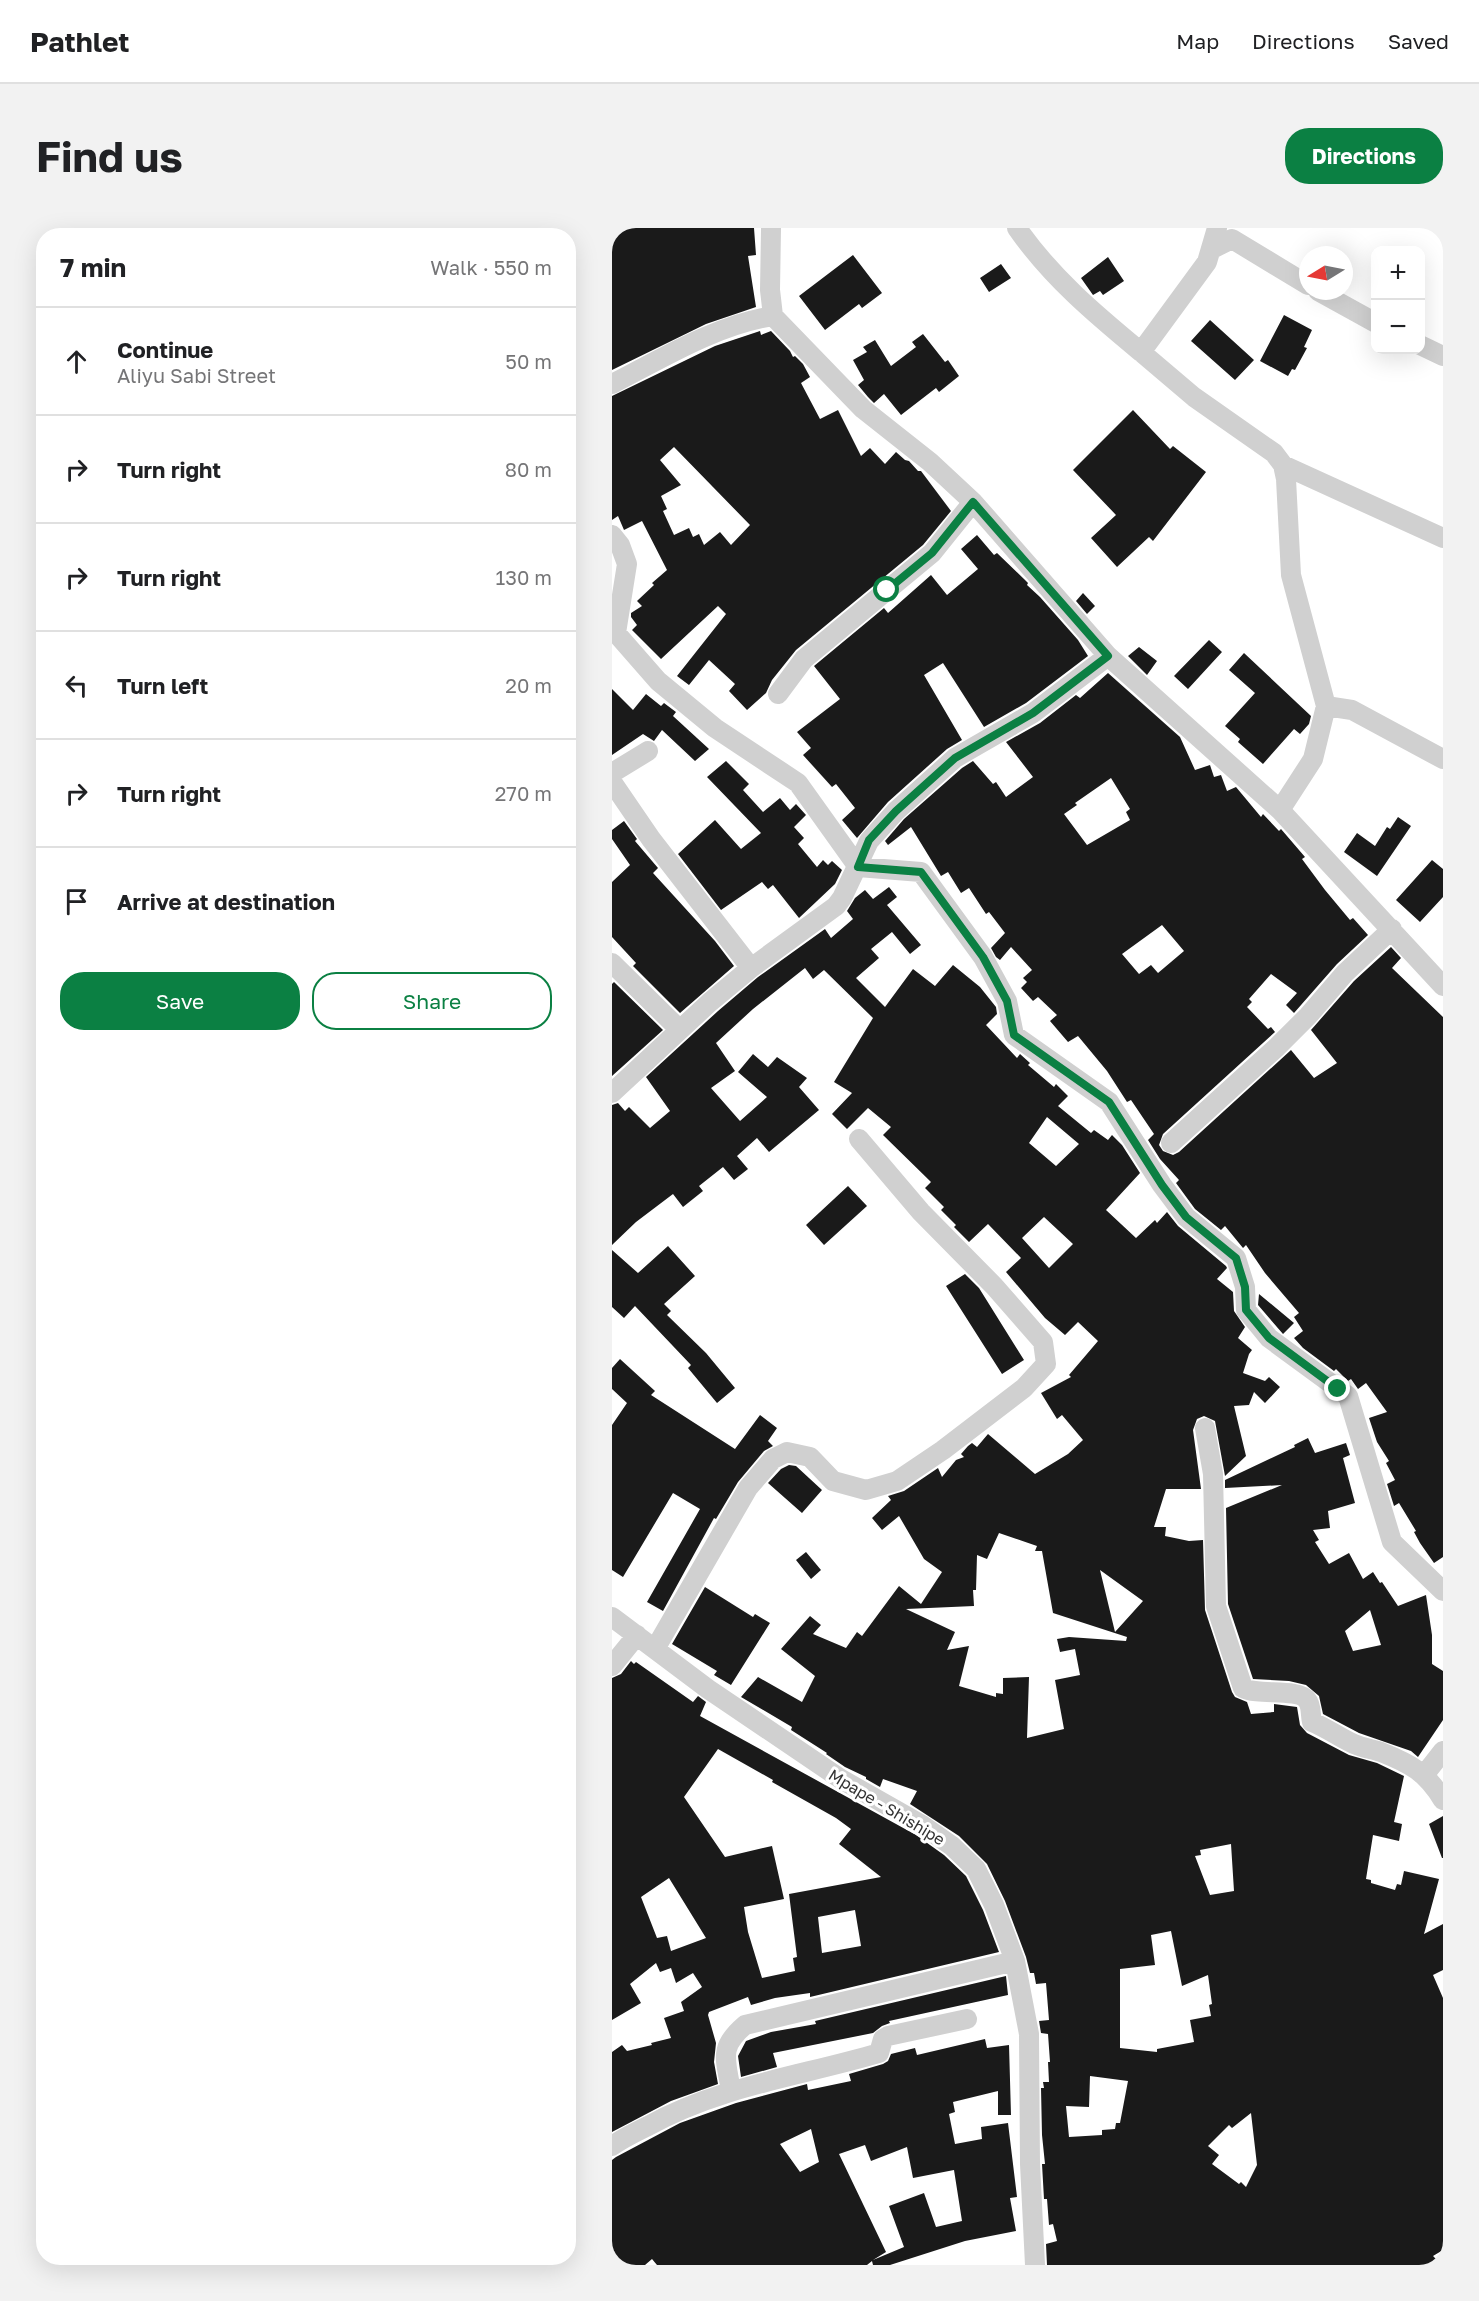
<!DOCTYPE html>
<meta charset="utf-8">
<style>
:root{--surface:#fff;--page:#f2f2f2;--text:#202124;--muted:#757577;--line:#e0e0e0;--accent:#0b8043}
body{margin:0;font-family:"Golos Text",sans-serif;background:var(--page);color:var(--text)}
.controls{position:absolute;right:18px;top:18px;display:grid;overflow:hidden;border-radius:12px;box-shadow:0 6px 24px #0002}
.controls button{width:54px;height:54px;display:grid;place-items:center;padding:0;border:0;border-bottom:2px solid var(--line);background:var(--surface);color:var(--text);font:30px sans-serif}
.compass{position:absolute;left:687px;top:18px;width:54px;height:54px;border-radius:50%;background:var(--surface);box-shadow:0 6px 24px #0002;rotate:260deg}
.stop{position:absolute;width:18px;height:18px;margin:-14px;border:4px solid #0b8043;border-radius:50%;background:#fff}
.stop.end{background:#0b8043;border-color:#fff;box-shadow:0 2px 6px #0008}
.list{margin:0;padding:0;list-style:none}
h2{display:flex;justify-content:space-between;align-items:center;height:78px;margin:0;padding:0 24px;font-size:26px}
h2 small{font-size:20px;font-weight:400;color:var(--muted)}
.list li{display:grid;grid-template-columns:39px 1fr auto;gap:18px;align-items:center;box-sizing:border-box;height:108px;padding:0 24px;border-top:2px solid var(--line)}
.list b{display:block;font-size:22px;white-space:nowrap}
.list p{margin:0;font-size:20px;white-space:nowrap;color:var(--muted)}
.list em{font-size:20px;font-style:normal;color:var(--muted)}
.actions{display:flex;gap:12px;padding:18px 24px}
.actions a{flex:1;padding:14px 0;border:2px solid var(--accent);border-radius:24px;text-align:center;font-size:21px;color:var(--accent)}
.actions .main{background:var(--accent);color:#fff}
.icon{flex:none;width:33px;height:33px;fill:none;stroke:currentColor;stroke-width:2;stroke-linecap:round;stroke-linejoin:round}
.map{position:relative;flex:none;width:831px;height:2037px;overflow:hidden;border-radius:24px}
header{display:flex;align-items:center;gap:36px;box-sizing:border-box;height:84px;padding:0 30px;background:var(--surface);border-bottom:2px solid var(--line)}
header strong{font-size:28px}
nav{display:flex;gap:33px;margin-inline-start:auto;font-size:21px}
.intro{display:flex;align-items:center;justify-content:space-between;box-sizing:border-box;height:144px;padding:0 36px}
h1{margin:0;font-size:42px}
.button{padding:15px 27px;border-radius:24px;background:var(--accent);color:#fff;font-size:21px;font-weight:700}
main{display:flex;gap:36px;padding:0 36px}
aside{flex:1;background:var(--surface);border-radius:24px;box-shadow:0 6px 24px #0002}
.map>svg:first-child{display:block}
</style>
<header>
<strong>Pathlet</strong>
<nav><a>Map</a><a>Directions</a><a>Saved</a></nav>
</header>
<div class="intro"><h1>Find us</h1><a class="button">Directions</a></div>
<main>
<aside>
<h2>7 min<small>Walk · 550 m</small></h2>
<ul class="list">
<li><svg class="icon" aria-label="ahead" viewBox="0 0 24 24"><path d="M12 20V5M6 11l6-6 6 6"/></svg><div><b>Continue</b><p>Aliyu Sabi Street</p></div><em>50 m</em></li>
<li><svg class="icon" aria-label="right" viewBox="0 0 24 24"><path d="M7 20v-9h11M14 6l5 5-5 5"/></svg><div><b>Turn right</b></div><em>80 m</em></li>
<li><svg class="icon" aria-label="right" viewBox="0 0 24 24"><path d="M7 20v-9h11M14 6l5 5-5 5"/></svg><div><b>Turn right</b></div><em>130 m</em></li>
<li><svg class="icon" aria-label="left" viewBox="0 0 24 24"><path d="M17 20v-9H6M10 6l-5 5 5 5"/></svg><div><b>Turn left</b></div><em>20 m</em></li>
<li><svg class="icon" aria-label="right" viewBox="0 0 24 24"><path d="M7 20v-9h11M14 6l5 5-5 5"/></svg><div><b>Turn right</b></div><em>270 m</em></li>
<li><svg class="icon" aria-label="arrive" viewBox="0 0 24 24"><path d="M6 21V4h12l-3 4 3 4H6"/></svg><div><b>Arrive at destination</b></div></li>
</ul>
<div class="actions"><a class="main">Save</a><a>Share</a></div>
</aside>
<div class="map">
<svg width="831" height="2037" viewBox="0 0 831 2037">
<rect width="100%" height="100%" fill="#fff"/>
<!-- building -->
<path fill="#1a1a1a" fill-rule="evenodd" d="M20,0h122l2,27 -8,1 8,51 -50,17 -94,46v-138z
M241,27l29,38 -20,15 -3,-4 -34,26 -26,-34z
M496,29l16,24 -21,14 -3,-4 -7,4 -12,-17z
M389,36l10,14 -22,14 -9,-14z
M672,87l28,15 -8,17 3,1 -12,22 -3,-1 -4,7 -28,-15z
M598,92l44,40 -19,20 -44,-39z
M148,103l1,4 10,-4 19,20 3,6 2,-1 8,8 7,13 -9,6 19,36 18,-9 23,46 9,-8 15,16 11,-12 9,8 4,1 9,10h3l30,40 -28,34 -127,105 -24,30 -6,13 -19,17 -18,-19 6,-7 -26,-24 -20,25 -12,-9 49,-62 -8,-8 -57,53 -29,-29 5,-5 -6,-8v-4l11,-7 -5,-5 17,-16 -2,-2 15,-13 -25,-49 -18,9 -6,-14 -6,4v-124l103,-50zM62,219l76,78 -19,20 -11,-13 -16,13 -5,-11 -6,3 -4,-9 -15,7 -11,-24 4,-2 -6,-13 20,-11 -21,-25z
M311,106l22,28 3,-2 11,16 -20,16 -3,-4 -35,27 -17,-21 -10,9 -6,-6 -10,-12 6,-5 -11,-20 14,-8 -4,-5 12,-7 16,26 25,-19 -4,-5z
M521,182l37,39 3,-3 33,26 -53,69 -4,-4 -32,30 -26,-29 25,-23 -43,-45z
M365,307l17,20 3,-2 27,26 4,4 -1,2 13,12 38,43 10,16 -62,47 -42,24 -41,-64 -19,12 38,65 -15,9 -59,53 -31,36 -15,-18 13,-12 -19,-24 -4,3 -29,-32 8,-7 -14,-16 43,-33 -26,-33 70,-58 4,5 43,-38 16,20 31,-26 -17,-20z
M471,365l12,13 -8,8 -11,-13z
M597,412l13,12 -34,37 -14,-13z
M527,419l18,14 -10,14 -19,-19z
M632,425l67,63 -2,8 -9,10 -6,-5 -31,35 -25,-22 2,-3 -15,-13 30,-33 -26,-23z
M496,445l72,64 15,33 15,-5 4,12 7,-2 6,16 9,-4 25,30 2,-3 16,17 2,-2 24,28 -3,2 23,31 25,30 3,-2 15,17 -31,29 -43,49 -8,-8 11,-12 -26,-19 -22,25 3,3 -5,5 21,22 3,-2 4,5 -112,102 -4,11 4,6 10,4 6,-3 112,-102 23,28 23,-15 -26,-33 43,-49 37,-34 10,11 -9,10 51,49v540l-9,6 -14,-20 -6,-11 2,-1 -17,-28 -5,3 -7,-22 8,-4 -9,-17 3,-2 -12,-19 -8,-24 18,-6 -21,-29 -8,6 -7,-10 -3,2 -12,-12 -2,2 -31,-23 -9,-10 9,-7 -9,-14 5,-4 -34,-40 -19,-28 -3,3 -18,-22 -4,4 -26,-21 -19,-26 3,-3 -19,-21 -12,-19 6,-6 -23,-34 -4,2 -20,-31 -29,-35 -10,6 -18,-21 7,-6 -19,-18 -5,4 -12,-13 6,-6 -4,-4 9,-8 -21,-23 -11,13 -4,-3 -5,-9 14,-15 -16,-21 -3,2 -17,-26 -8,5 -13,-21 -7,4 -30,-49 -23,18 -3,-4 19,-22 58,-51 11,-7 20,23 3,-2 10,15 27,-20 -27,-35 34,-19 36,-28 4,3zM499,550l19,31 -4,3 4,8 -43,25 -23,-31 13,-9 -2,-2zM550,697l22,26 -26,22 -7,-8 -12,9 -17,-20z
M0,461l21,21 13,-16 15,12 3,-3 12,9 -3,4 36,33 -14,12 -33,-31 -8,11 -11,-7 -31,21z
M114,533l23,23 -6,6 20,22 17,-14 10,12 6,-6 10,11 -12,12 10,11 -6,6 19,23 6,-7 5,5 4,-4 10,9 -7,14 -36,34 -26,-33 -5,4 -6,-7 -41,28 -43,-56 37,-34 26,29 20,-16 -54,-56z
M786,589l13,9 -34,50 -33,-24 13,-19 18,13 12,-19 3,2z
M12,593l13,18 -2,2 23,27 -5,5 62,68 19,25 -54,47 -47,-47 3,-3 -24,-26v-55l18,-17 -18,-26v-9z
M820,632l11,9v28l-23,25 -24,-22z
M277,659l8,10 -10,8 34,40 -11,9 -18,-22 -21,17 8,9 -23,20 29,29 28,-38 22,17 18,-21 27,22 16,20 1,7 -11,11 31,33 3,-4 10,9 -2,2 26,22 2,-3 12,12 -10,10 33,27 3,-3 14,10 4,-5 10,10 18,28 -34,37 30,28 19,-18 2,3 10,-11 11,14 48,40 1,2 -10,11 16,13 1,19 11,16 -7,11 14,12 -3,4 -6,19 22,8 4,-4 11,10 -15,16 -11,-11 -5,13 -15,1 12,50 -21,20 -10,-55 -11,-5 -7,3 -4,11 8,59h-35l-12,38h12l-1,9 24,5 14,-1 2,70 27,82 3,5 12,5 4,12 23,-2v-8l23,3 3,18 7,8 42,22 28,8 27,13 -10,46 8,2 -3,17 -26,-6 -7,44 5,1v3l24,7 2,-6 4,1 3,-14 35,8 -15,55 19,-10v46l-10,5 10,23v252l-10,6 9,9h-395l-1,-21 11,-3 -4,-17 -4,1 -2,-26h-3l-2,-35h3l-3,-29 -1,-47h3l-1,-6h6l-1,-20h2l-2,-28 -7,-1 -2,-12 10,-1 -3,-37 -10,1 -2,-11h-4l-4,-16 -21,-56 -18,-37 -28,-28 -49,-32 7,-13 -34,-12 -3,8 -14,-8v-2l-21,-10 -19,-13 1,-1 -36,-23 1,-3 -51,-30 17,-20 44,25 13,-26 -34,-27 29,-33 11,9 -8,9 33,14 11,-16 5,4 37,-50 22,18 21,-32 -18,-13 -25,-43 -17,14 -10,-12 19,-18 -3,-4 16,-5 34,-23 4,9 14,-17 8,-3 -3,-3 7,-8 4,-3 5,4 11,-13 47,40 33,-20 15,-14 -21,-25 -5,4 -16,-26 30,-16 -2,-2 29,-34 -20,-19 -13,13 -20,-17 -39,-46 15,-14 -33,-34 -19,18 -15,-15 2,-2 -15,-15 3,-3 -19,-19 6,-6 -48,-47 8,-8 -23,-19 -21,21 -15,-15 20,-21 -18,-11 39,-64 -49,-48 -11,9 -8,-11 -52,41 -37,34 19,28 -24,17 29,33 27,-24 -29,-25 15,-18 15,13 9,-10 30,21 -8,9 20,23 -50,42 -12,-14 -20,18 11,13 -14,11 -11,-13 -24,19 4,5 -20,16 -10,-13 -37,28 -24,23v-140l6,-2 7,8 4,-4 21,21 20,-17 -24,-34 72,-66 40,-34 67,-48 6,9 22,-19 -6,-8 8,-13 10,-8 8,9zM435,889l32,27 -23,22 -27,-23zM432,989l29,27 -24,24 -27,-30zM387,1305l38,13 -2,5h7l11,62 74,24 -1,4 -57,-4 -12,2 3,13 15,-3 5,26 -25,5 9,49 -37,9 2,-61 -26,1v16l-7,-1v4l-37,-11 10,-40 -22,4 8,-18 -49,-23 68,-3 -1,-16h3l1,-35 10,4zM488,1342l43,31 -28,31zM619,1616l3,47 -24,4 -15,-39 6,-1 -1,-5zM559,1703l11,55 26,-11 4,29 -3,1 2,11 -21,4 4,22 -37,7v3l-37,-4v-79l35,-4 -4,-30zM478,1848l38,5 -8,42h-4l-1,6 -13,1v5l-33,2 -3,-31 23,1zM639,1885l6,52 -11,22 -5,-5 -2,2 -27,-20 7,-9 -11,-9 21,-21 3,3z
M2,754l49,48 -51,46v-92z
M236,958l19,20 -43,39 -18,-20z
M56,1018l27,30 -31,28 7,7 -4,4 39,38 29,35 -18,15 -29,-35 3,-3 -56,-59 -11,12 -12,-11v-57l26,23z
M353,1046l14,14 45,72 -22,14 -56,-88z
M647,1066l35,29 -11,11 -25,-29z
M8,1131l35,32 -4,4 84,54 25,-34 17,13 -9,13 5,5 -9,5 -26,31 -22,37 -2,-1 -51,93 -16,-9 53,-93 -27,-16 -50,84 -11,-7v-145l15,-22 -15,-14v-21z
M696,1210l7,15 31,-10 4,12 -7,3 12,45 -27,8 2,17 -17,2 6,10 -4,2 14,22 20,-11 14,26 10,-7 7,11 2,-1 16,24 28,-11 6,40v29l11,7v49l-25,37 -7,-6 -52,-18 -36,-19 -4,-18 -13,-11 -17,-4 -36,-2 -25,-75 -2,-96 56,-23 -57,3v-8l70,-33 -1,-2zM758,1382l11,35 -28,6 -8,-20z
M177,1237l7,1 26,24 -20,23 -34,-30 13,-14z
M194,1324l15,18 -10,9 -15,-19z
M93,1359l48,30 2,-3 15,9 -39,62 -17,-10 3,-4 -45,-27z
M19,1433l3,3 2,-2 57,40 5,-6 8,6 -6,14 216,119 28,20 22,21 17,34 16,42 -189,45v-4l-35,5 -24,7 -3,-8 -39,15 -1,3 8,28 -2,19 4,22 -47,17 -59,31v-80l10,-7 5,6 25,-6 -1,-2 20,-5 -7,-20 20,-7 -3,-9 21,-15 -9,-14 -17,10 -5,-15 -11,4 -4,-9 -26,21 11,19 -29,17v-342l9,-4zM106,1521l55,31 -1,2 64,36 15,11 -12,15 42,33 -92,17 8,63 -4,1 2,13 -33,7 -14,-46 -4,-25 40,-8 -12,-53 -47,11 -41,-60zM57,1650l37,60 -35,13 -4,-15 -10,2 -16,-41zM243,1682l6,36 -39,7 -4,-36z
M831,1588v42h-1l-13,-34z
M394,1748l2,19 -119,26 1,2 -8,3 -9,7 -100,20 4,14 -36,10 -3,-21 8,-15 25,-9 45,-8 -1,-3z
M373,1811l2,9 22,-3 2,70h-13v-24l-45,11 2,10 -6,2 6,30 27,-5 -1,-12 27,-4 9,74 -7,1 6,33 -51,10 -75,24h-17l-1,-4 -5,4h-210l-5,-6 -7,6h-33v-105l4,-3 64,-34 56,-20 71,-19 1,6 43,-9 -2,-7 34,-10 5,-3 3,-7 24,-6 2,7zM199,1901l8,33 -19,10 -20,-28zM253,1917l6,16 36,-14 6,31 41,-8 8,51 -26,6 -12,-34 -35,13 15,41 -31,13 13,-8 -47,-98z"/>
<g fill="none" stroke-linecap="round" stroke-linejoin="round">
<!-- street -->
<path stroke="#d0d0d0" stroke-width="20" d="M159,0l-1,62 3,26 90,93 67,53 43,40 135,154 172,154 163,176
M405,0c34,49 78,86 124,124
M605,0l-10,34 -66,90 53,45 80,56 9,12 3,14 5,96 35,131 -13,53 -33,51
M600,21l20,-10 76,46
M706,63l58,32
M808,117l23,11
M0,156c51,-26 104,-59 161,-68
M671,237l160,73
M0,307l8,10 7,19 -11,69 42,48 57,47 83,55 60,84 63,5 62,85 24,44 7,34 95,67 53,83 24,32 50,41 9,29 1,23 23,28 79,58 44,146 51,49
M166,466l26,-35 128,-106 41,-51
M714,478l26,4 91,49
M0,545l36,-22
M0,554l39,57 100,129
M0,735l67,66
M0,865l98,-91 41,-34 85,-62 6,-8 27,-57 27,-30 59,-53 78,-45 75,-57
M559,915l106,-96 31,-31 37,-43 47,-44
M593,1200l8,46 3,132 27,82c16,8 55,0 64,12 5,6 3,14 5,22 15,6 28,16 42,22 9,4 18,5 27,8 30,12 45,20 62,48
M0,1389l96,72 133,90 81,46 30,21 24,23 18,36 21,56 14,73 1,130 5,101
M43,1421l93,-161 25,-29 14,-7 23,5 23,24 33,9 31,-9 46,-31 81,-62 22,-24 -3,-22 -49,-56 -73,-74 -62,-73
M0,1438l25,-31
M813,1546l18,-23
M119,1863c-5,-32 -13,-43 14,-66l270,-64
M0,1918c11,-8 24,-14 36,-20 72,-40 153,-50 231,-73l4,-14 5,-3 79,-17"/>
</g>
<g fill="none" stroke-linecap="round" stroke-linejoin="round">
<!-- route -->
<path stroke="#0b8043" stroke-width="8" d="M275,362l45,-37 41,-51 135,154 -75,57 -78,45 -59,53 -27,29 -11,27 63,5 62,85 24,44 7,34 95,67 53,83 24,32 50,41 9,29 1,23 23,28 69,51"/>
</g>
<g text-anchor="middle" stroke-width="6" stroke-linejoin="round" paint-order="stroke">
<!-- street labels -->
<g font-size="16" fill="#333" stroke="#fff">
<text transform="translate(275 1579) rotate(31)" y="6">Mpape - Shishipe</text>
</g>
</g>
</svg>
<div class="controls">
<button>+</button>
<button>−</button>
</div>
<svg class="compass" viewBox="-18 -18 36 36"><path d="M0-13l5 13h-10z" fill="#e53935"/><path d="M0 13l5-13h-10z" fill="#757577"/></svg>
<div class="stop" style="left:275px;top:362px"></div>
<div class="stop end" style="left:726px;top:1161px"></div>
</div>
</main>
